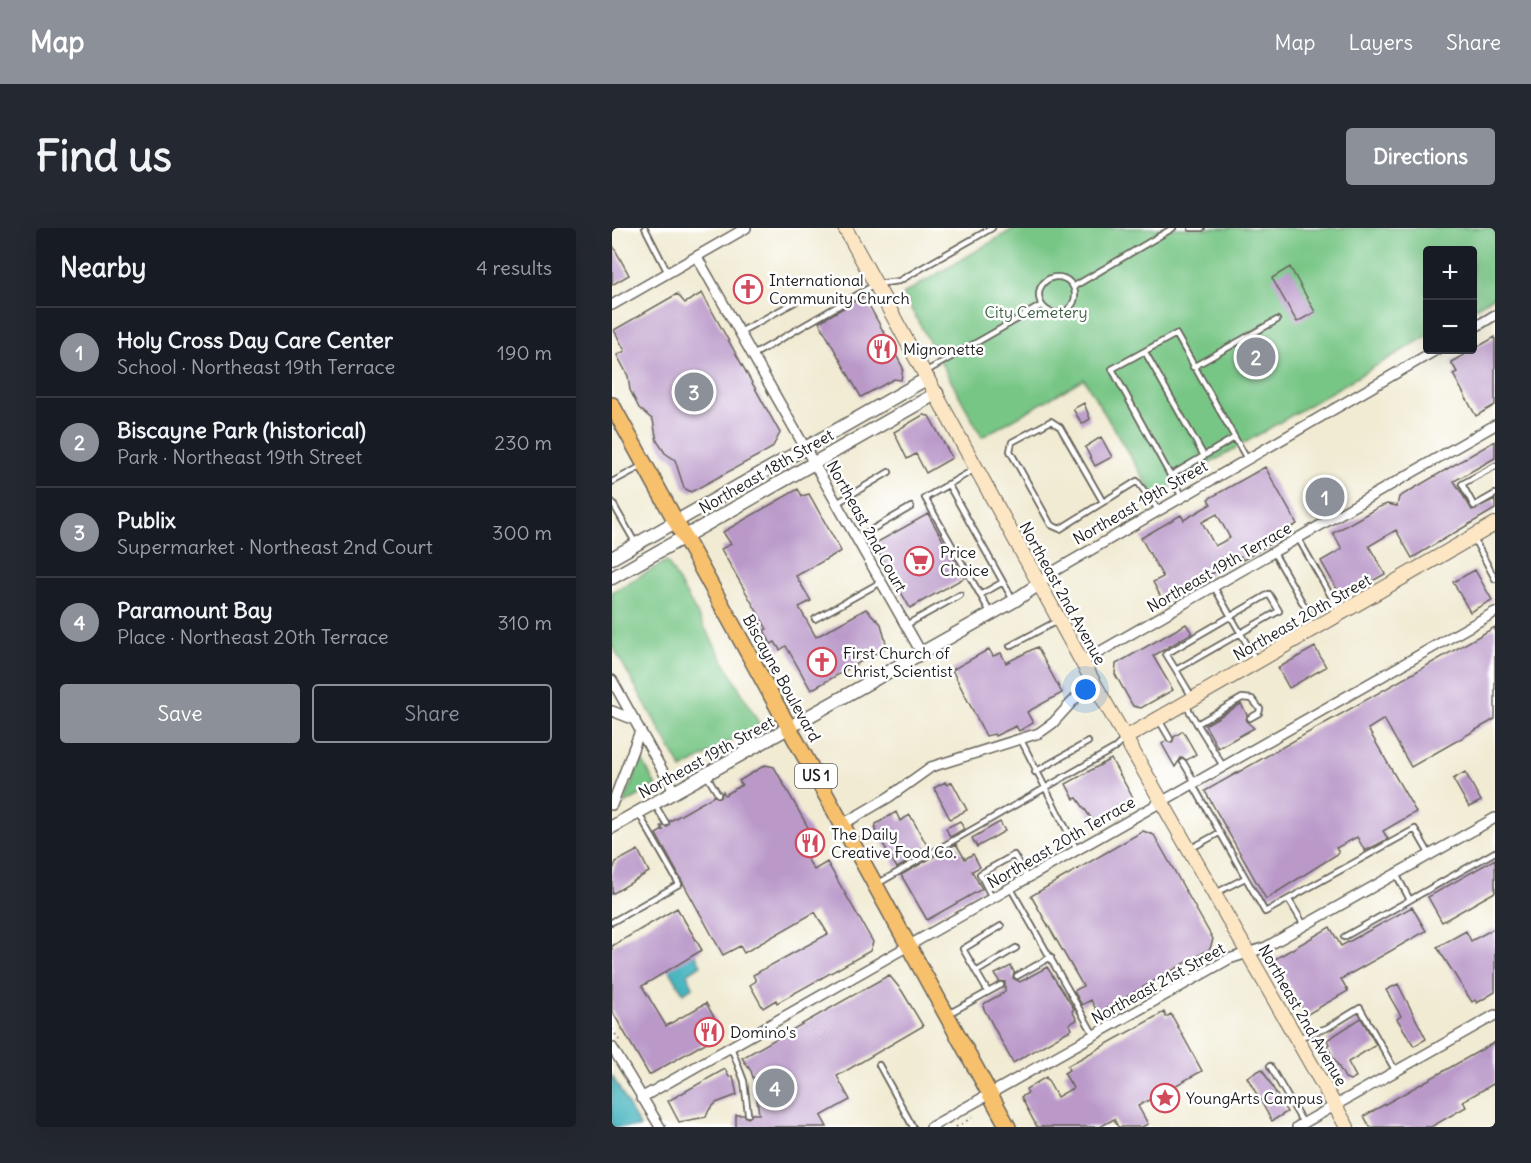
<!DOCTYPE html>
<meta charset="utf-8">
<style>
:root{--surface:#171b24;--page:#242831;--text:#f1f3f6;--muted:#9ea1a6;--line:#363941;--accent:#8c9099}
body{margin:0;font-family:Delius,sans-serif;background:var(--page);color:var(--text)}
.controls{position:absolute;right:18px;top:18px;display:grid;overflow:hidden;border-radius:6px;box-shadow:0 6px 24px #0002}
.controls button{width:54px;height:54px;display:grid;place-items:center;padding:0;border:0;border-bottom:2px solid var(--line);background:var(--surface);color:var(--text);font:30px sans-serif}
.you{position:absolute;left:474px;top:462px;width:21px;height:21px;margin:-15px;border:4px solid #fff;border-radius:50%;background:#1a73e8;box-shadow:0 0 0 9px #1a73e833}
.badge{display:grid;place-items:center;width:39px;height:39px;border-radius:50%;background:var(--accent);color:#fff;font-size:20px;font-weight:700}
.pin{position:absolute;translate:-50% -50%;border:3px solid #fff;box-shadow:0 2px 6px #0006}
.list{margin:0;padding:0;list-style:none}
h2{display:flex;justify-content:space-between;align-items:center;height:78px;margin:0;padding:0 24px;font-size:26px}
h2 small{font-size:20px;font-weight:400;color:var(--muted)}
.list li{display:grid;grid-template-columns:39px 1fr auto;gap:18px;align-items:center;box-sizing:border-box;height:90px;padding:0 24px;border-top:2px solid var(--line)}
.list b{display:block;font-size:22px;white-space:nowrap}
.list p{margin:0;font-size:20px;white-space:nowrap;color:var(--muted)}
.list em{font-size:20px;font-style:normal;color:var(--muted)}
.actions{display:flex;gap:12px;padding:18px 24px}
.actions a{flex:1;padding:14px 0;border:2px solid var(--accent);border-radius:6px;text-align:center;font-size:21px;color:var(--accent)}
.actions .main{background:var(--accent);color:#fff}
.map{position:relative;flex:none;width:883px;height:899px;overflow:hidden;border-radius:6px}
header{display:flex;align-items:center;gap:36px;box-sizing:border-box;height:84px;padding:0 30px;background:var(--accent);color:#fff}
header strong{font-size:28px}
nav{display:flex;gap:33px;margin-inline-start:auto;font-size:21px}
.intro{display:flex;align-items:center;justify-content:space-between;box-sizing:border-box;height:144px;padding:0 36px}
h1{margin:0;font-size:42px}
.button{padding:15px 27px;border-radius:6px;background:var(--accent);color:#fff;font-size:21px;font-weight:700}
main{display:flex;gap:36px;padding:0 36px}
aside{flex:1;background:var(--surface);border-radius:6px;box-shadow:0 6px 24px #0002}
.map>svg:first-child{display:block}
</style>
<header>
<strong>Map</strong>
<nav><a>Map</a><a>Layers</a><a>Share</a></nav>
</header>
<div class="intro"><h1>Find us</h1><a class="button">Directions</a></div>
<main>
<aside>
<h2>Nearby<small>4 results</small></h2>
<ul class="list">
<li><span class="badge">1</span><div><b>Holy Cross Day Care Center</b><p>School · Northeast 19th Terrace</p></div><em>190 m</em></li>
<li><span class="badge">2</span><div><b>Biscayne Park (historical)</b><p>Park · Northeast 19th Street</p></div><em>230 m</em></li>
<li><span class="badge">3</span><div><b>Publix</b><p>Supermarket · Northeast 2nd Court</p></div><em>300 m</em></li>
<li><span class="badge">4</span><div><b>Paramount Bay</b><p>Place · Northeast 20th Terrace</p></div><em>310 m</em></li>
</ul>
<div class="actions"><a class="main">Save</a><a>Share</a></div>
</aside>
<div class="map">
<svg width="883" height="899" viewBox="0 0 883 899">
<rect width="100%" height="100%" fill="#fff"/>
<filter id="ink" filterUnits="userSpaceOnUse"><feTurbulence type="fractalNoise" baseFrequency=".0167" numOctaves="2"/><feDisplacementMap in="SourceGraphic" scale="12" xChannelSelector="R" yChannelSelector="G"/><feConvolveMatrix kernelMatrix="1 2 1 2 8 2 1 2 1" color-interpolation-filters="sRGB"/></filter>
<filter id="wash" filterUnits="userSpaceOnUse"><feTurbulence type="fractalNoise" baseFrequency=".008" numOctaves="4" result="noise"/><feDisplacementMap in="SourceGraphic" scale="24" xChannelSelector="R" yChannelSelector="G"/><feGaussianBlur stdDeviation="1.35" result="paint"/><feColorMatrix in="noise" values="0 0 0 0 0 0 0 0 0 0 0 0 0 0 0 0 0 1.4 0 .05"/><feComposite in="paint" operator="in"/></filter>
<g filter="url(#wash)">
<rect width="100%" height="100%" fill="#f1ebd3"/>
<!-- green -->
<path fill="#78c686" stroke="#4a7151" stroke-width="1.5" d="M403,0h480v68l-22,13 -1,-59h-44l-1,86 -273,160 -70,-117 -102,58 -79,-143z
M55,333l93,164 -78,44 -70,-124v-53z
M29,530l15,28 -32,18z"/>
<!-- water -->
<path fill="#46b5bf" stroke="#31686e" stroke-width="1.5" d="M81,721l8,16 -14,9 6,13 -10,6 -17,-29z
M0,847l28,52h-28z"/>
<g id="blocks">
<!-- building -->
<path fill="#ba99c9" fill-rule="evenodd" d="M0,16l17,31 -17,10z
M678,39l25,45 -18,10 -25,-44z
M90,65l78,140 -8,15 -81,44 -7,-4 -9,-28 -10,-7 -8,-12 -4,-21 -14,-12 -9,-18 -2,-14 -11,-21 8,-4 -11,-21 63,-36 8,9z
M252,68l39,72 -2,12 -7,-1 -33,18 -42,-75z
M883,109v68l-19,11 -23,-42 4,-2 -6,-10z
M472,175l6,16 -8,5 -9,-15z
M311,187l6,1 23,42 -26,15 -10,-19 -9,5 -13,-27z
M489,209l11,20 -17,9 -10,-19z
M883,213v17l-41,23 18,29 23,-11v10l-83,49 -16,-28 -27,16 16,28 -43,24 -21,-37 21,-12 -9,-16 44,-25 10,-4 10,2 2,-9z
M653,239l32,57 -24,14 2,3 -32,19 -2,-3 -78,44 -10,-19 10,-5 -22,-39 40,-23 3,5 27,-16 -3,-5zM605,286l13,24 -15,8 -13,-24z
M186,261l4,7 7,-2 32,57 -45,25 15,25 -12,6 17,30 50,-28 15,15 6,23 -76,43 -25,-44 -6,4 -5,-8 -4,2 -7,-14 3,-1 -46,-80 10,-5 -8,-12z
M316,286l36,64 -54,30 -36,-64z
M863,342l17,30 -22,12 -17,-30z
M574,396l6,9 -39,23 20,34 -32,18 -8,-2 -18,-32 1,-10z
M883,399v92l-84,48 -27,-48 -16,10 48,83 -33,19 5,8 -23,12 -8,-14 -21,11 3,5 -73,46 -61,-108z
M425,419l25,46 -35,19 6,11 -14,8 -3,-5 -21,10 -1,-2 -8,2 -34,-66 37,-21 4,7 8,-3 5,10z
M703,419l11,20 -37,21 -11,-20z
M629,476l6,11 -1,6 8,7 -36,20 -13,-23z
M571,503l13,23 -9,6 -6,-2 -6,9 -13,-23 4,-3 6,2 2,-6z
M499,531l22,39 -40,23 -16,-23 -3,1 -8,-15z
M153,537l9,2 45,80 -14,8 9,15 13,-8 46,80 -3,9 -93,52 -1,-3 -13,8 -13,-23 6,-4 -3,-6 75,-41 -13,-22 -71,41 -4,-7 -17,9 -67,-121 7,-4 -2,-4 7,1 2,-6 44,-25 7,1 2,-6 2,4 17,-10 -3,-4z
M853,544l16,29 -12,6 -16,-28z
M333,554l2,3 5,-3 15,28 -17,9 -16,-31z
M284,584l4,9 10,-6 19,34 -32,19 -22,-38 1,-6z
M348,593l4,8 -14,8 -4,-9z
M388,594l5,9 -28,16 -5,-9z
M531,603l11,4 59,104 -3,10 -112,64 -7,-13 -9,5 -8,-14 9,-5 -52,-90z
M344,616l9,15 8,-5 7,13 -8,4 10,18 -55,31 -26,-45z
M26,622l11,22 -37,22v-22l4,-10z
M883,631v33l-53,30 -14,-25z
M800,679l14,24 -85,48 7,12 -42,24 -31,-56 55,-32 11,19z
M65,680l25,42 -60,36 24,40 40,-23 17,30 -74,42 -37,-64v-65z
M883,700v64l-18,11 -2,-3 -3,2 -35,-55 29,-16 5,10z
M399,738l3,6 -1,6 7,4 27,-15 27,42 -2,2 5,9 -8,4 3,5 -59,34 -30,-56 2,-4 20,-11v-10l-6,-1 -4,-7z
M277,747l13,16 21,35 -86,50 13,24 -29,16 6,11h-91v-12h8l4,3 4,-4h7l-4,-30 -4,-13 -9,-13z
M786,756l28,55 -12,7 -17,-27 4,-3 -15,-26z
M552,784l2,5 5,-3 31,57 -64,35 10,18 -6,3h-24l-4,-8 -14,8h-63l-16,-30 7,-4 -2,-4 20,-12 11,20 16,-9 -9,-15 5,-3 -2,-4z
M749,790l15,27 -28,17 8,15 -6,3 -5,-2 -18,-32 2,-2 -2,-4z
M883,814v41l-32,18 3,6 -35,20h-61l-6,-11z
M113,841l4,8 4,-1 4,19 -21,8 -7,7 -3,7 -27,5 -11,-21z
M650,841l25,43 -15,9 -25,-44z"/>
</g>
</g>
<g filter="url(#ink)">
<use href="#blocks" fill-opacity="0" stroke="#67645c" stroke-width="1.5"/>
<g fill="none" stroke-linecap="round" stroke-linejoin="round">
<!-- service casing -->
<g stroke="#67645c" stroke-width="8">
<path id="service" d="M33,0l23,45
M579,0h11
M427 67a18 18 0 1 1 36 0a18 18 0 1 1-36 0Z
M461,59l100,-59
M128,104l55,-30
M533,124l59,104
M141,127l123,-71 23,-3 93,-53
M581,139l84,-47
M313,144l117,-67
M883,238l-33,18 12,22 21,-12
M363,241l-50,29 65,114
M558,248l64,-38
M0,254l30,-16
M336,256l65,116
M570,269l-70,-128 64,-35 71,125
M0,274l24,42
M491,274l-43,-75 -9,-6 -39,21 -2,9 41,74 9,4 77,-48 22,30
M225,275l52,-31
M245,310l54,-31
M686,310l42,74
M862,311l21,40
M662,325l35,61
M602,359l42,73
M368,367l23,-13
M203,391l66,-37
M294,397l54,-30
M398,418l47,-25
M564,442l-10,-16 103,-60 10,17 -103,59 16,27
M573,476l38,62
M547,492l11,19
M585,496l45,-26 10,1 8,10 -1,4 -9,5
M409,512l56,110
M571,534l13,22
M423,544l53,-30
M95,548l11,18
M581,557l72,127 150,-83 15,26
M43,577l11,18
M578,621l29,-16
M784,646l14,26
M265,656l238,-136 8,-8
M398,659l84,148
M604,665l29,-15
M380,670l-12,-24 34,-19 13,23
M677,672l15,25
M0,694l67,-38 -40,-70
M732,709l151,-85
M364,744l40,-24
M405,748l34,-19
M376,764l-25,-43 38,-23
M336,786l53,-29
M688,809l27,-9 33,-20 35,62
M119,819l13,34 4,33
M267,837l34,62
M658,838l33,57"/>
</g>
<!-- minor casing -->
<g stroke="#67645c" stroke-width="12">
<path id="minor" d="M85,29l225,397
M0,77l134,-77
M860,101l23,-14
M427,356l12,-11 385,-223
M470,434l413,-237
M0,452l63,113
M0,483l23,9
M0,577l28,-74
M231,596l46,-27 42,-30 108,-34 14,-10 39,-43
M0,819l48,80
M29,870l854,-486
M319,899l298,-168 37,-12 229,-129
M685,899l198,-112"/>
</g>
<!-- tertiary casing -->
<g stroke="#67645c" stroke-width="15">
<path id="tertiary" d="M0,330l316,-180
M0,350l325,-185
M0,599l402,-226 25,-17"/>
</g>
<!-- secondary casing -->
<g stroke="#67645c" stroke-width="16">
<path id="secondary" d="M233,0l237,434 265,465
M513,510l370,-214"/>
</g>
<!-- primary casing -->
<g stroke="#67645c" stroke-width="18">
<path id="primary" d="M0,177l396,722"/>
</g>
<!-- path -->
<path stroke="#67645c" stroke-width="2" stroke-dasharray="1.5 4.5" stroke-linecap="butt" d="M0,801l7,11
M344,899l20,-12"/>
<!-- service -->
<use href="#service" stroke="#fff" stroke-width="4.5"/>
<!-- minor -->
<use href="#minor" stroke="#fff" stroke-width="9"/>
<!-- tertiary -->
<use href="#tertiary" stroke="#fff" stroke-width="12"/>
<!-- secondary -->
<use href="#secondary" stroke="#fce6c4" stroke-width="14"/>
<!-- primary -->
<use href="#primary" stroke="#f7c06c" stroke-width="15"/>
</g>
</g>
<!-- icons -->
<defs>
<g id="church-ring" transform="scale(1.5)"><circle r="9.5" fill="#fff" stroke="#d1495b" stroke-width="1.5"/><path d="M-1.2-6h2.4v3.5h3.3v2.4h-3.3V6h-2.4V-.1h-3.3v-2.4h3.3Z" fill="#d1495b"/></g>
<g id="restaurant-ring" transform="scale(1.5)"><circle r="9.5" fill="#fff" stroke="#d1495b" stroke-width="1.5"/><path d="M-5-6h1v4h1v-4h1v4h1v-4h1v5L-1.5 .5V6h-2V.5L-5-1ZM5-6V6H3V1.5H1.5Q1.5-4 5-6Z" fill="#d1495b"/></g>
<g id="supermarket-ring" transform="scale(1.5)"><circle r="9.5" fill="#fff" stroke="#d1495b" stroke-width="1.5"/><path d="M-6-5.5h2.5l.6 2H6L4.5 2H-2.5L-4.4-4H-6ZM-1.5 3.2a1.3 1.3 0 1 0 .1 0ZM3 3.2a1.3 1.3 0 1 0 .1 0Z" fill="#d1495b"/></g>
<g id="sight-ring" transform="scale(1.5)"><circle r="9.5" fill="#fff" stroke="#d1495b" stroke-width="1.5"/><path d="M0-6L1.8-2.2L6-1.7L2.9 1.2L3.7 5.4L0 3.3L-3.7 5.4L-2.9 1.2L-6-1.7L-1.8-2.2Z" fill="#d1495b"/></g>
</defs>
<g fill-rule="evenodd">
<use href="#church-ring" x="136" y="61"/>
<use href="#restaurant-ring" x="270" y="121"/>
<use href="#supermarket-ring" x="307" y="333"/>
<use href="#church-ring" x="210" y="434"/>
<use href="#restaurant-ring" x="198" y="615"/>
<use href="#restaurant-ring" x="97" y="804"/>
<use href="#sight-ring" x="553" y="870"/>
</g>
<g text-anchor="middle" stroke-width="5" stroke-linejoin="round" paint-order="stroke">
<!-- shield labels -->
<rect fill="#fff" stroke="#606060" stroke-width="1.5" x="183" y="536" width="42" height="24" rx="4.5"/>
<g font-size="15" font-weight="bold" fill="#1c1c1c">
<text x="204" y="553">US 1</text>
</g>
<!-- poi labels -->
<g font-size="16" fill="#1c1c1c" stroke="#fff" text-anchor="start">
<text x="157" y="58">International<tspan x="157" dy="18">Community Church</tspan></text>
<text x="291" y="127">Mignonette</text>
<text x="328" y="330">Price<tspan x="328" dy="18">Choice</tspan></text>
<text x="231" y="431">First Church of<tspan x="231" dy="18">Christ, Scientist</tspan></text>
<text x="219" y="612">The Daily<tspan x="219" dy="18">Creative Food Co.</tspan></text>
<text x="118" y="810">Domino's</text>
<text x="574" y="876">YoungArts Campus</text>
</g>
<!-- park labels -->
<g font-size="16" fill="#416046" stroke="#fff">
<text x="424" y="90">City Cemetery</text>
</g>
<!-- street labels -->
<g font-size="16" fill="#1c1c1c" stroke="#fff">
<text transform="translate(154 243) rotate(-30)" y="6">Northeast 18th Street</text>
<text transform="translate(528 274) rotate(-30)" y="6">Northeast 19th Street</text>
<text transform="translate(255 298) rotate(61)" y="6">Northeast 2nd Court</text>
<text transform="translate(607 339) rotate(-30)" y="6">Northeast 19th Terrace</text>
<text transform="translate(451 365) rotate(61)" y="6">Northeast 2nd Avenue</text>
<text transform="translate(690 389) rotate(-30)" y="6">Northeast 20th Street</text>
<text transform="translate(170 450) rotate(61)" y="6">Biscayne Boulevard</text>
<text transform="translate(94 529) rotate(-29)" y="6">Northeast 19th Street</text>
<text transform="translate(449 614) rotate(-30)" y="6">Northeast 20th Terrace</text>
<text transform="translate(546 755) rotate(-29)" y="6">Northeast 21st Street</text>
<text transform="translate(691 787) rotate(60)" y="6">Northeast 2nd Avenue</text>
</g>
</g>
</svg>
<div class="controls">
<button>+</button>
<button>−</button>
</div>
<div class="you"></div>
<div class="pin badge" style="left:713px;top:269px">1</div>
<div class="pin badge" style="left:644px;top:129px">2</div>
<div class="pin badge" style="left:82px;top:164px">3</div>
<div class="pin badge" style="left:163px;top:860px">4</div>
</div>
</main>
